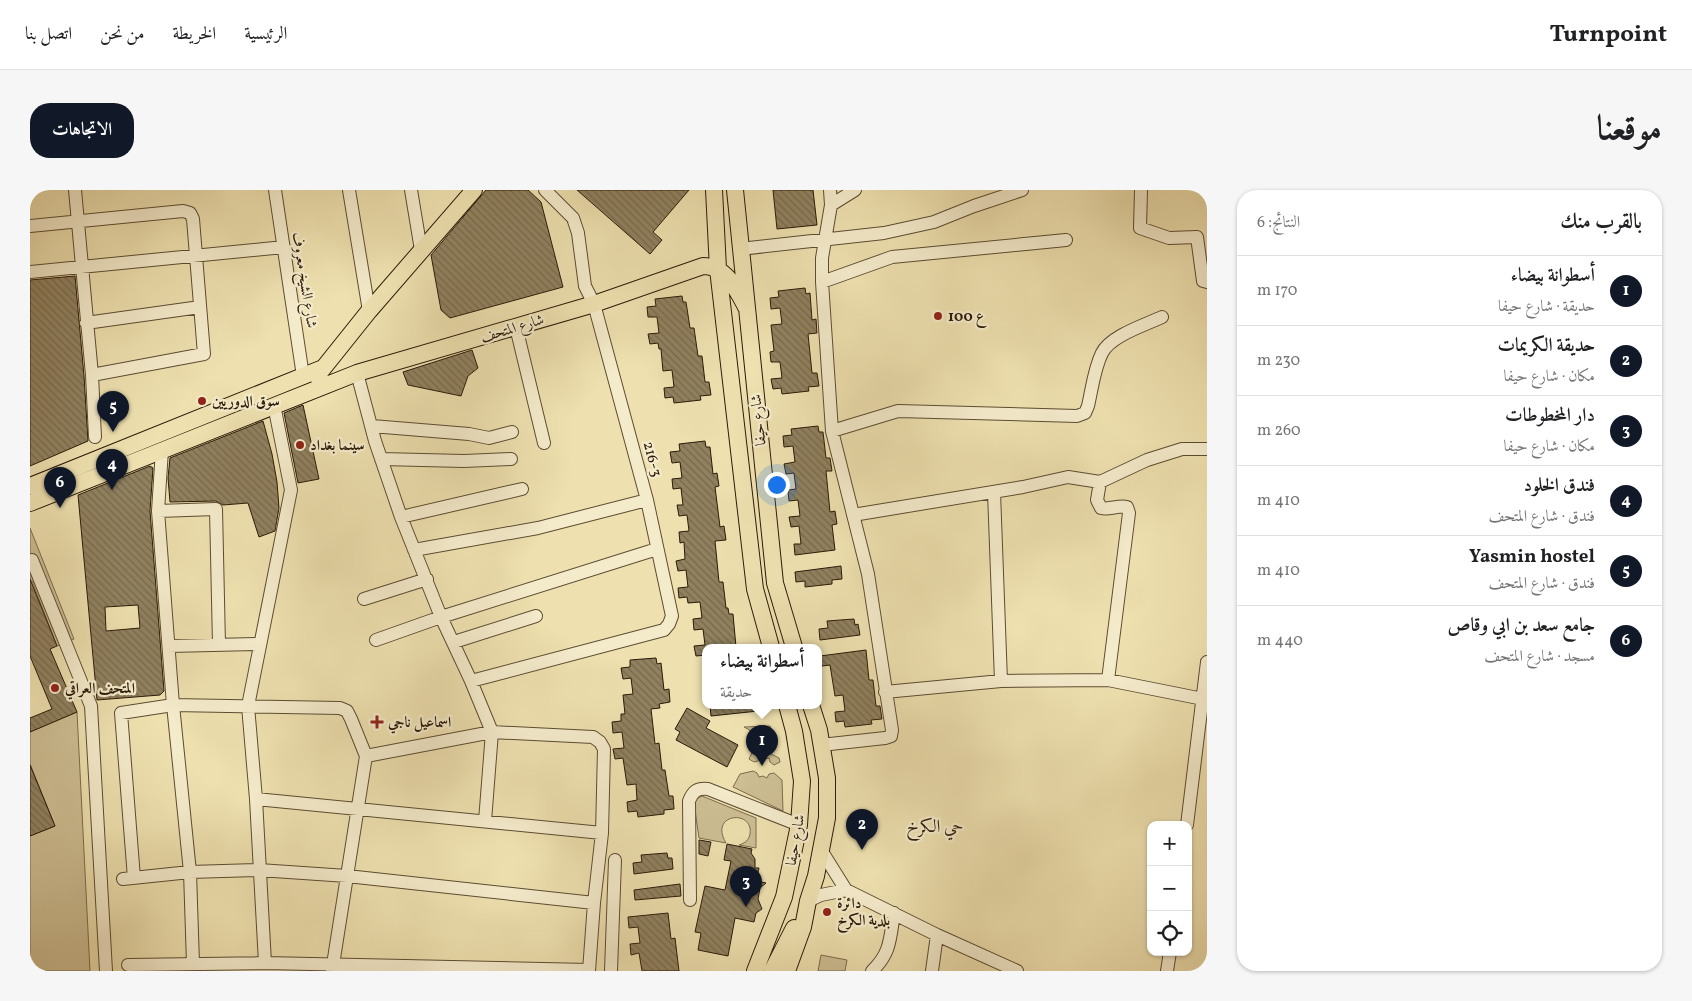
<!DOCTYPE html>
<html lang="ar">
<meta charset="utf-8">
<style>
:root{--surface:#fff;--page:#f6f6f6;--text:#202124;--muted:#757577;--line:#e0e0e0;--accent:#111827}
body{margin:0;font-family:Vollkorn,Amiri,serif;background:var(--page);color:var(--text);direction:rtl}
.controls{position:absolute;right:15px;bottom:15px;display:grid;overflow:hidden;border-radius:10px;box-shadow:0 1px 4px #0004}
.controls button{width:45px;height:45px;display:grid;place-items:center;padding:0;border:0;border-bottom:1px solid var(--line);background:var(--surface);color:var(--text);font:25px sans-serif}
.you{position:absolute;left:746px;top:294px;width:18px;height:18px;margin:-12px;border:4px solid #fff;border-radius:50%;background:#1a73e8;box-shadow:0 0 0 8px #1a73e833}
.badge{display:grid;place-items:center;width:32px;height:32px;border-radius:50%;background:var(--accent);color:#fff;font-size:16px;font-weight:700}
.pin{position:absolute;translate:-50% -41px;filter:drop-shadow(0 1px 2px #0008)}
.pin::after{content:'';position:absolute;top:26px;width:18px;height:15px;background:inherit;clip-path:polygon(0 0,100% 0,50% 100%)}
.popup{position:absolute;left:672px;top:454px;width:120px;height:65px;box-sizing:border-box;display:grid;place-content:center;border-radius:10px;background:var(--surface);filter:drop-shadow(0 1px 4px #0005);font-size:16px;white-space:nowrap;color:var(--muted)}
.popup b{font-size:19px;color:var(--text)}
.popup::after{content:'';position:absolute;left:50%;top:100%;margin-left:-10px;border:10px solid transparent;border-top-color:var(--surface)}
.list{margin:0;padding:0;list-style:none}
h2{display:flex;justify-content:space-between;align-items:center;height:65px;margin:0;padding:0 20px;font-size:21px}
h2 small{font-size:16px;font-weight:400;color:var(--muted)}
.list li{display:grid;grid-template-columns:32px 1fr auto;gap:15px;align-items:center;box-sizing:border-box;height:70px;padding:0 20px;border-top:1px solid var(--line)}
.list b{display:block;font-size:19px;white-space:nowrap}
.list p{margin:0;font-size:16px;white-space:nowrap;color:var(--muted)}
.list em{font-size:16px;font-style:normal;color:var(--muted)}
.icon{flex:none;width:28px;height:28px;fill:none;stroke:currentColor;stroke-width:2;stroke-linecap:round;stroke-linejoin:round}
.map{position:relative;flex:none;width:1177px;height:781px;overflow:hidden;direction:ltr;border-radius:20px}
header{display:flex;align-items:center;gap:30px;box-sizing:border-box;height:70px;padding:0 25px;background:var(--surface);border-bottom:1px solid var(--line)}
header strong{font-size:24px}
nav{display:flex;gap:28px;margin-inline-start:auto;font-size:18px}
.intro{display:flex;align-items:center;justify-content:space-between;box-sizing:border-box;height:120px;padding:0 30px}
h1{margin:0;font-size:35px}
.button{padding:12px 22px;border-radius:20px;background:var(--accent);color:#fff;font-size:18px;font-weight:700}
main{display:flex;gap:30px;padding:0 30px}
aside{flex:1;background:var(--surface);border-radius:20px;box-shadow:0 1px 4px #0004}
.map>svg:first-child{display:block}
</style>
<header>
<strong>Turnpoint</strong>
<nav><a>الرئيسية</a><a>الخريطة</a><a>من نحن</a><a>اتصل بنا</a></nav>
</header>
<div class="intro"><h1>موقعنا</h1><a class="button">الاتجاهات</a></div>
<main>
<aside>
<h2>بالقرب منك<small>النتائج: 6</small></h2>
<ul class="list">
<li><span class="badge">1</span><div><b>أسطوانة بيضاء</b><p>حديقة · شارع حيفا</p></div><em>170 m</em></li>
<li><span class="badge">2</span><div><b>حديقة الكريمات</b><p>مكان · شارع حيفا</p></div><em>230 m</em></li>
<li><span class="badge">3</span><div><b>دار المخطوطات</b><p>مكان · شارع حيفا</p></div><em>260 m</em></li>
<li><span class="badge">4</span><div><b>فندق الخلود</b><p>فندق · شارع المتحف</p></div><em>410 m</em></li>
<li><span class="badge">5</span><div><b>Yasmin hostel</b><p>فندق · شارع المتحف</p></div><em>410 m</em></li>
<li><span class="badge">6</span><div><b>جامع سعد بن ابي وقاص</b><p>مسجد · شارع المتحف</p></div><em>440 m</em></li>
</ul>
</aside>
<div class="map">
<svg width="1177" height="781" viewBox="0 0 1177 781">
<defs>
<pattern id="building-back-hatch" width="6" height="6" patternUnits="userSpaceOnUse" patternTransform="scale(1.25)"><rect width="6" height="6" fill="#90815f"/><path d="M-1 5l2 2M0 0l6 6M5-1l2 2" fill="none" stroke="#76694c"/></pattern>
</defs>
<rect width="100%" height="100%" fill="#eee0af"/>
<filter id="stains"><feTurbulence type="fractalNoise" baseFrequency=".004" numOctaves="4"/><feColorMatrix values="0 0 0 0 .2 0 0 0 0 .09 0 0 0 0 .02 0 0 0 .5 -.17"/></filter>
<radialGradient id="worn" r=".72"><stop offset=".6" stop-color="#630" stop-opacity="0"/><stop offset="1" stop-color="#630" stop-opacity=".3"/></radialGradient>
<!-- green -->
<path fill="#cdbe93" stroke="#7c6c4e" d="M0,338l44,111 -17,7 -25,-65 -2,1z
M47,522l13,259h-60v-135l25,-10 -25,-62v-32z
M740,536l7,19 -33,-18z
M725,556l24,12 1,4 -6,3 -4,-3 -1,-4 -5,1 -4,-2 -2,4 -4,1 -5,-3z
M723,581l4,2 2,4 4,-1 4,2 2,-4 5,-1 8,7 1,31 -50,-24 7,-13z
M672,606l54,22v30l-17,-3c6,-2 10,-5 11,-11 4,-25 -42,-21 -24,9l-27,-5 -5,-35 2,-4z
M791,765l26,5 -2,11h-27z"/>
<!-- building -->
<path fill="url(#building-back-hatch)" stroke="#2b1a08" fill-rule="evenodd" d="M456,0h42l13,12 22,85 -113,31 -9,-8 -10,-55z
M547,0h112l-36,42 9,8 -12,14z
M743,0h40l4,35 -40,4z
M45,86l9,100 4,65 -58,25v-186z
M775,98l1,6 4,-1 2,27 4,-1 1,14 -9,1 4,39h5l2,13 -11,1 1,4 -27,3 -1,-6 -8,1 -2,-10 11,-1 -2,-16h-9l-1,-10 4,-1 -3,-26 11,-1 -2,-16 -9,1 -1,-11 9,-1 -1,-6z
M652,106l1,6h3l4,26h4l4,28h4l3,26h4l2,13 -11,1 1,4 -27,3 -1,-6 -8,1 -1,-10 10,-1 -2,-17 -9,1 -2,-22h-2l-1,-6 -8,1 -2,-10 11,-1 -2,-16h-9l-1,-10 9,-1 -1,-7z
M442,160l6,18 -10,8 -7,20 -53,-11 -5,-13z
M273,215l16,74 -21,4 -14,-70z
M233,231l9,33 5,28 2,26 -4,23 -16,6 -11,-34 -25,2 -7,-4 -46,1 -2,-24 2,-20z
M788,236l1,6h4l3,26h4l2,13h-6l4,41 5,-1 2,13 -5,1 3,25 -40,5 -1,-11h7l-2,-18 -8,1 -2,-10 11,-1 -2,-16 -9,1 -1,-11 8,-1 -2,-16 -8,1 -2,-10 11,-2 -2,-16 -9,1 -1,-11 9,-1 -1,-6z
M675,251l1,6h4l3,27 4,-1 2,13 -4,1 5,40 4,-1 2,14 -11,1 4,41h4l3,26h2l1,6h4l3,33h-30v8l-10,1 -2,-10 11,-1 -2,-16 -9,1 -1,-11 9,-1 -2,-16 -12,1 -1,-6 -8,1 -1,-10 10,-1 -2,-17 -8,1 -2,-10 9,-2 -1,-17 -4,1 -1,-11 10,-1 -2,-16 -8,1 -2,-11h6l-2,-17 -8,1 -1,-10 10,-1 -2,-16 -8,1 -2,-11 10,-1 -1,-7z
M120,276l3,2 -3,43 14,180 -4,4 -63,5 -19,-205zM108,415l2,23 -34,3 -1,-24z
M811,376l1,13 -10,1v4l-27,3v-6l-9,1 -1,-10z
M0,389l27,67 -7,3 27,63 -47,20v-14l22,-9 -22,-53z
M824,429l1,6 3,-1 2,11 -40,5 -1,-11 9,-1 -1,-7z
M836,460l3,30h4l3,26h4l2,13 -11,1 1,4 -27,3 -1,-6 -8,1 -1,-10 10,-1 -2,-16 -8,1 -5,-31 -8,1 -2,-10z
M626,468l1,6 4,-1 3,27 5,-1 1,13 -11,2 1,4 -9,1 4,35 4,-1 3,27h3l4,26h4l1,13 -10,1v4l-26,3 -1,-6 -9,1 -1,-10 10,-2 -1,-16 -9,1 -4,-27 -8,1 -2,-10 11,-1 -2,-16 -9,1 -1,-11 9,-1v-7h4l-2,-19 10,-1 -2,-16 -8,1 -2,-11 9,-1v-7z
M680,515h48v6l-47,5z
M657,518l23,13 -4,7 32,17 -11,22 -51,-27 4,-8 -5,-3z
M0,575l25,61 -25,10z
M669,650l12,2 -3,14 -9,-2z
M697,654l25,5 -1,4 4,6v9h4l-3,13 10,2 -6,5 -2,11 4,10 -6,4 -2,9 -19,-4 -7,38 -30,-6 3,-17 -6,-1 10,-46 20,4 6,-29 -7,-1z
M637,663l1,5h4l1,11 -39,5 -1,-11 9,-1 -1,-7z
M650,694l1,12 -46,4 -1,-10z
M638,723l3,26 4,-1 4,33h-37l-3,-18 -8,2 -1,-11 10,-1 -2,-16 -9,1 -1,-11z"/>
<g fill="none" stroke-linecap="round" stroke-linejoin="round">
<!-- minor casing -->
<g stroke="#5c4c32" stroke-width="14">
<path id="minor" d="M45,0l17,185 3,62
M245,0l28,186
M319,0l20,121
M381,0l10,60
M1111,0l-1,38 29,10 28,-1 6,44 4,1
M801,15l24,-15
M0,36l153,-15 7,2 3,6 11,135 -112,21
M710,59l144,-16 50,-11 40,-16 48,-16
M0,82l254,-25
M792,92l70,-25 174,-17
M56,133l114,-16
M486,137l28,116
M327,183l18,68 26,76 40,100 30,64 21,51 -7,89
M342,236l97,8 20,4 23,-6
M802,241l66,-20 179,5 8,-3 3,-7c4,-17 6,-37 14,-53 8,-17 43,-28 60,-36
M132,260l-4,61 15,194 17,167 3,92
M351,269l83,2 47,-2
M1070,292l-3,18 4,8c9,2 17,-3 26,-1l2,6 -21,167
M964,302l7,189
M128,321l58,-2 3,136
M823,325l170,-28 45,-10 32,5 47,-22 35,-11h25
M371,327l121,-28
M384,360l124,-22 109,-28
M2,370l59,146 15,265
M334,409l63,-20
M346,450l65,-23 216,-68
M424,452l82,-26
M139,456l91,-2
M441,491l193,-51 5,-6 3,-8 -25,-116 -53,-196 -9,-18 -7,-53 -5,-15 -28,-28
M855,502l116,-11 107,-1 95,19
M791,555l64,-7 6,-2 1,-6 -24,-156 -36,-143 -10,-149v-24l9,-53 -1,-15
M336,566l126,-24 101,5 7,5 4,7 -2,84 -8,70 -5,68
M226,609l346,34
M1157,635l20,-163
M791,660l25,40 91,45 80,36
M104,688l-13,-165 52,-8 167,3 7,3 4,8 15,37 -34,215
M93,689l67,-7 69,-2 88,6 247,27
M660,710l-1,-99c4,-10 8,-13 19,-12l91,36
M778,711l13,-6 25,-5
M235,773l-9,-164 -8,-93 43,-216 -17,-85
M98,775l137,-2 324,7
M581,781l4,-111
M842,781c19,-18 18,-33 22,-58
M902,781l5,-36
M1137,781l3,-19"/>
</g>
<!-- major casing -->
<g stroke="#2b1a08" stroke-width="18">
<path id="major" d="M684,0l4,79 37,320 16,58
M705,0l40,393 19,64
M287,186l52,-65 105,-121
M0,296l293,-118
M0,313l327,-130 237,-69 109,-38c23,0 34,24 43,41
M725,781l29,-74 15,-72 3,-44 -8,-50 -7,-26
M742,781l22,-43
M757,781l16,-44 5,-26 8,-25 11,-58v-40l-8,-48 -8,-25"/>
</g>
<!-- minor -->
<use href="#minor" stroke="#f4ebcb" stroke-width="12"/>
<!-- major -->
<use href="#major" stroke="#eee0af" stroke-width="16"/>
</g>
<!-- markers -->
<g fill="#8f2418" stroke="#f4ebcb" stroke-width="2">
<circle cx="908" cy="126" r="5"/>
<circle cx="172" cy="211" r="5"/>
<circle cx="270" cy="255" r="5"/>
<circle cx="25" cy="498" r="5"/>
<path d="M344.5 524.5h5v5h5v5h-5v5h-5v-5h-5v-5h5z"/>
<circle cx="797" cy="722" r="5"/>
</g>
<g text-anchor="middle" stroke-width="4.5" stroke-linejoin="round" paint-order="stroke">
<!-- street labels -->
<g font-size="15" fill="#2b1a08" stroke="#f4ebcb">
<text transform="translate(275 90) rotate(81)" y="5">شارع الشيخ معروف</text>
<text transform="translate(482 138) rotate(-17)" y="5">شارع المتحف</text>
<text transform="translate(728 230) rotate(-96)" y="5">شارع حيفا</text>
<text transform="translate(623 269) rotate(75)" y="5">216-3</text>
<text transform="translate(765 650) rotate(-80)" y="5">شارع حيفا</text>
</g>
<!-- poi labels -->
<g font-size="15" font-weight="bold" fill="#2b1a08" stroke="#f4ebcb" text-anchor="start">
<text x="918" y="131">100 ع</text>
<text x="182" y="216">سوق الدوريين</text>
<text x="280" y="260">سينما بغداد</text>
<text x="35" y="503">المتحف العراقي</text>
<text x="358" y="537">اسماعيل ناجي</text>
<text x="807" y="718">دائرة<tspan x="807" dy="17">بلدية الكرخ</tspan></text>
</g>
<!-- quarter labels -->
<g font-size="18" fill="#2b1a08" stroke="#f4ebcb">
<text x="905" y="642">حي الكرخ</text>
</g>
</g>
<rect width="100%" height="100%" filter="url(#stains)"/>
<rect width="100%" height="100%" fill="url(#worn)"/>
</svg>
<div class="controls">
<button>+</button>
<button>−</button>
<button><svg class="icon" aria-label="locate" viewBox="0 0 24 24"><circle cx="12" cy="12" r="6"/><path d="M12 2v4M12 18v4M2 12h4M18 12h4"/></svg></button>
</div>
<div class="you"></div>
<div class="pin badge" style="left:732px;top:576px">1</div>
<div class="popup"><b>أسطوانة بيضاء</b>حديقة</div>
<div class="pin badge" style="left:832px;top:660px">2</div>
<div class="pin badge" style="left:716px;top:717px">3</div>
<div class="pin badge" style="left:82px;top:300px">4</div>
<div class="pin badge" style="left:83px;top:242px">5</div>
<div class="pin badge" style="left:30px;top:318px">6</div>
</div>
</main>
